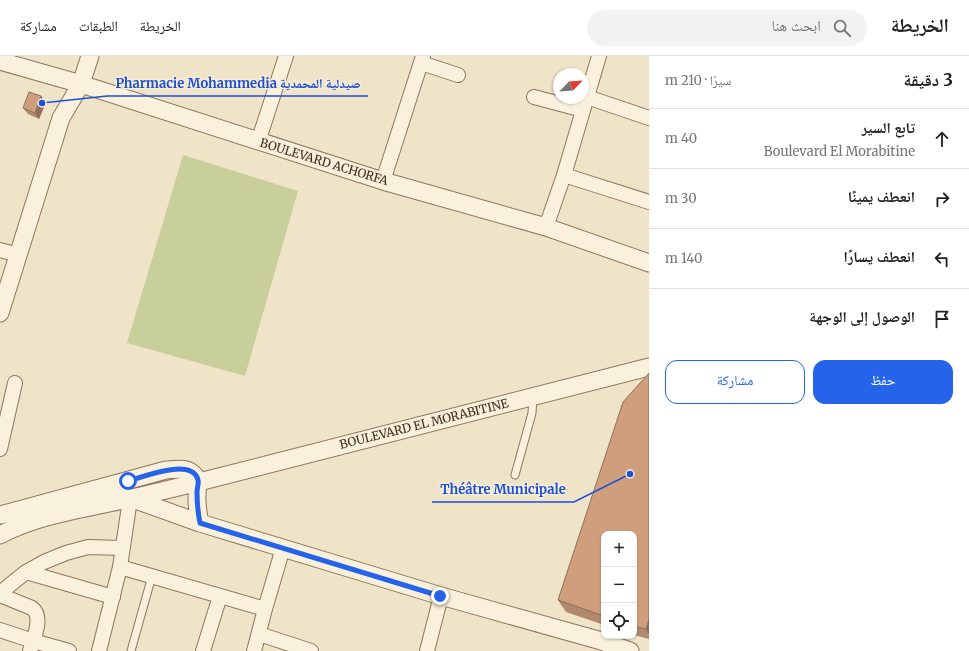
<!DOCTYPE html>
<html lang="ar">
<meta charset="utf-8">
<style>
:root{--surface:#fff;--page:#f2f2f2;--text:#222;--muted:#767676;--line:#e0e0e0;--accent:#2563eb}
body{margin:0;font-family:Merriweather,"Noto Naskh Arabic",serif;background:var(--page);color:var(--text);direction:rtl}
.controls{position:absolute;right:12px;bottom:12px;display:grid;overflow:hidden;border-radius:8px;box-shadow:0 1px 3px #0004}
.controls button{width:36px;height:36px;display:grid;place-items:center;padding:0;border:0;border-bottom:1px solid var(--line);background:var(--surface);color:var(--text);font:20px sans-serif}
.compass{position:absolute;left:553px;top:12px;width:36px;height:36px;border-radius:50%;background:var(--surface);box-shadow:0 1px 3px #0004;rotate:65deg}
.stop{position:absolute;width:12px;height:12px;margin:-9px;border:3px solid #2563eb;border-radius:50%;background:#fff}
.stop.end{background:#2563eb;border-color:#fff;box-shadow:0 1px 4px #0008}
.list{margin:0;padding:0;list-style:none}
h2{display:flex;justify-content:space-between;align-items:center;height:52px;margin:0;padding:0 16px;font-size:17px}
h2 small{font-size:13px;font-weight:400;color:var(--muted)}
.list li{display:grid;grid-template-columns:26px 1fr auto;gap:12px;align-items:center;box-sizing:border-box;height:60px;padding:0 16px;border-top:1px solid var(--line)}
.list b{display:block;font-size:15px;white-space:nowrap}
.list p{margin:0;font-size:13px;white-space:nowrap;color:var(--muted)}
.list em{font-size:13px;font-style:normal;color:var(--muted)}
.actions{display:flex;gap:8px;padding:12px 16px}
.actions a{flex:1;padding:9px 0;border:1px solid var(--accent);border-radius:12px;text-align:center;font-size:14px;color:var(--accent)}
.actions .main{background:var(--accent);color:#fff}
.icon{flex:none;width:22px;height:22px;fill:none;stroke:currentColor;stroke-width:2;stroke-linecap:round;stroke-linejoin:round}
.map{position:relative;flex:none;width:649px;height:595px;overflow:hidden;direction:ltr}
header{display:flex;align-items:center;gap:24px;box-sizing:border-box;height:56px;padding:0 20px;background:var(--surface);border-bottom:1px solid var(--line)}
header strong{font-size:19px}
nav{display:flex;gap:22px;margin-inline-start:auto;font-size:14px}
.search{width:280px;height:36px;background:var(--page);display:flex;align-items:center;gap:10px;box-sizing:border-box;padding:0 14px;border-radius:22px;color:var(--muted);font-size:15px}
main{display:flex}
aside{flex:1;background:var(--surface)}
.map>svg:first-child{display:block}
</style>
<header>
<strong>الخريطة</strong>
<div class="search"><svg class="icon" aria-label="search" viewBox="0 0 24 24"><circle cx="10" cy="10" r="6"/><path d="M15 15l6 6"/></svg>ابحث هنا</div>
<nav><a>الخريطة</a><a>الطبقات</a><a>مشاركة</a></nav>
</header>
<main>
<aside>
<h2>3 دقيقة<small>سيرًا · 210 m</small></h2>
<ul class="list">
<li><svg class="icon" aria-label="ahead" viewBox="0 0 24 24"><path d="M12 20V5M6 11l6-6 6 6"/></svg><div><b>تابع السير</b><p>Boulevard El Morabitine</p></div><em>40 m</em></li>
<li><svg class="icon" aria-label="right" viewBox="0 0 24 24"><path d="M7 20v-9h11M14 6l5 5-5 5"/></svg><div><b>انعطف يمينًا</b></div><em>30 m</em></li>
<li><svg class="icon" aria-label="left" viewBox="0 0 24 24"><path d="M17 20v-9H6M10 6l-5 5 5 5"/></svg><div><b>انعطف يسارًا</b></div><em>140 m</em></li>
<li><svg class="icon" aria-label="arrive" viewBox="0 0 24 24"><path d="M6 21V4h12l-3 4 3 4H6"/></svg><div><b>الوصول إلى الوجهة</b></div></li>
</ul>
<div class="actions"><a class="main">حفظ</a><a>مشاركة</a></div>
</aside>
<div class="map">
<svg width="649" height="595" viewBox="0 0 649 595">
<rect width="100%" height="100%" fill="#f0e4c8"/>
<!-- green -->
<path fill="#c9cf9b" d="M183,99l115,36 -53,185 -118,-33z"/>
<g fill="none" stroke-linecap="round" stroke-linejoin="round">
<!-- service casing -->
<g stroke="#8d765c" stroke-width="9">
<path id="service" d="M515,419l17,-62 1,-16
M131,595l21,-75"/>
</g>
<!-- minor casing -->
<g stroke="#8d765c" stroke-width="16">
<path id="minor" d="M421,7l37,12
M534,41l49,13
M587,41l62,21
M258,86l28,-86
M564,119l85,27
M383,125l40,-125
M546,171l18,-52 35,-119
M0,194l18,5
M0,393l15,-66
M120,511l145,42
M26,516l87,25
M0,537l26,-21 18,-10 22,-9 22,-6 35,1
M0,539l32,13c12,9 1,31 -2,43
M0,574l33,11 36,10
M259,578l52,17
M99,595l21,-84 10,-68
M203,595l17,-55
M254,595l11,-42 18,-61
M427,595l14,-55"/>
</g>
<!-- tertiary casing -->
<g stroke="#8d765c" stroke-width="19">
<path id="tertiary" d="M0,5l81,23 302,97 163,46 103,36
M0,257l61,-195 20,-34 9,-28
M199,426c-4,13 -2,27 1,41
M102,432l98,35 241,73 157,44 32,11
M0,459l166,-45c15,-1 25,-4 33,12
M0,479c33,-18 72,-24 109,-32 30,-6 60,-14 90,-21l450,-115"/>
</g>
<!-- service -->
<use href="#service" stroke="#faf1dc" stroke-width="7"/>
<!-- minor -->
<use href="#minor" stroke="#faf1dc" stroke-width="14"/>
<!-- tertiary -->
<use href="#tertiary" stroke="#faf1dc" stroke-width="17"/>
</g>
<!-- wall -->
<path fill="#b2896c" d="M41,40l5,6 -7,17 -11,-5 -5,-6z
M649,317v266l-15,-4v-101h-30v91l-38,-13 -8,-12z"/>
<!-- shaded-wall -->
<path fill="#916f58" d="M41,40l5,6 -7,17 -4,-6z
M649,563v15l-3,-5z"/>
<!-- building -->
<path fill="#cf9f7d" stroke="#916f58" d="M29,36l12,4 -6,17 -12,-5z
M649,317v246l-3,10 -12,-3v-92h-30v82l-46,-16 65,-198z"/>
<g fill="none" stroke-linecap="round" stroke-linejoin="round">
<!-- route -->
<path stroke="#2563eb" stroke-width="5" d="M128,425c15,-4 64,-24 70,-1 1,3 -1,8 -1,12 0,11 1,21 3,31l240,73"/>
</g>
<g text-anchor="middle" stroke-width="3" stroke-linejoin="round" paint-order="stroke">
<!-- street labels -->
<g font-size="12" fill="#3d2e20" stroke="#f7eed8">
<text transform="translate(324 106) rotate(17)" y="4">BOULEVARD ACHORFA</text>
<text transform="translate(424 368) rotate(-14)" y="4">BOULEVARD EL MORABITINE</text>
</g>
</g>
<!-- callouts -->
<path fill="none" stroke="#1d4ed8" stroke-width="1.5" d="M42 47L107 40H368M630 418L574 446H432"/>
<g fill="#1d4ed8" stroke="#f7eed8" stroke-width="1.5">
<circle cx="42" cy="47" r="4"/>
<circle cx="630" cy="418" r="4"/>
</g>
<g font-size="13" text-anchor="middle" font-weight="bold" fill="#1d4ed8" stroke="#f7eed8" stroke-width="3" stroke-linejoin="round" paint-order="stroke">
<text x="238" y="32">Pharmacie Mohammedia صيدلية المحمدية</text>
<text x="503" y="438">Théâtre Municipale</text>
</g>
</svg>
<div class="controls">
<button>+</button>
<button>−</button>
<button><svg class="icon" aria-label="locate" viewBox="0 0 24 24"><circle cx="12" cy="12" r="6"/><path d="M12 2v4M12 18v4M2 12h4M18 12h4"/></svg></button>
</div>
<svg class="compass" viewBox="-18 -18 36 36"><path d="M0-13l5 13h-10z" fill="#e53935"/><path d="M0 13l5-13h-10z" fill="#767676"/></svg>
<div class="stop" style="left:128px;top:425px"></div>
<div class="stop end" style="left:440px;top:540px"></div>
</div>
</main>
